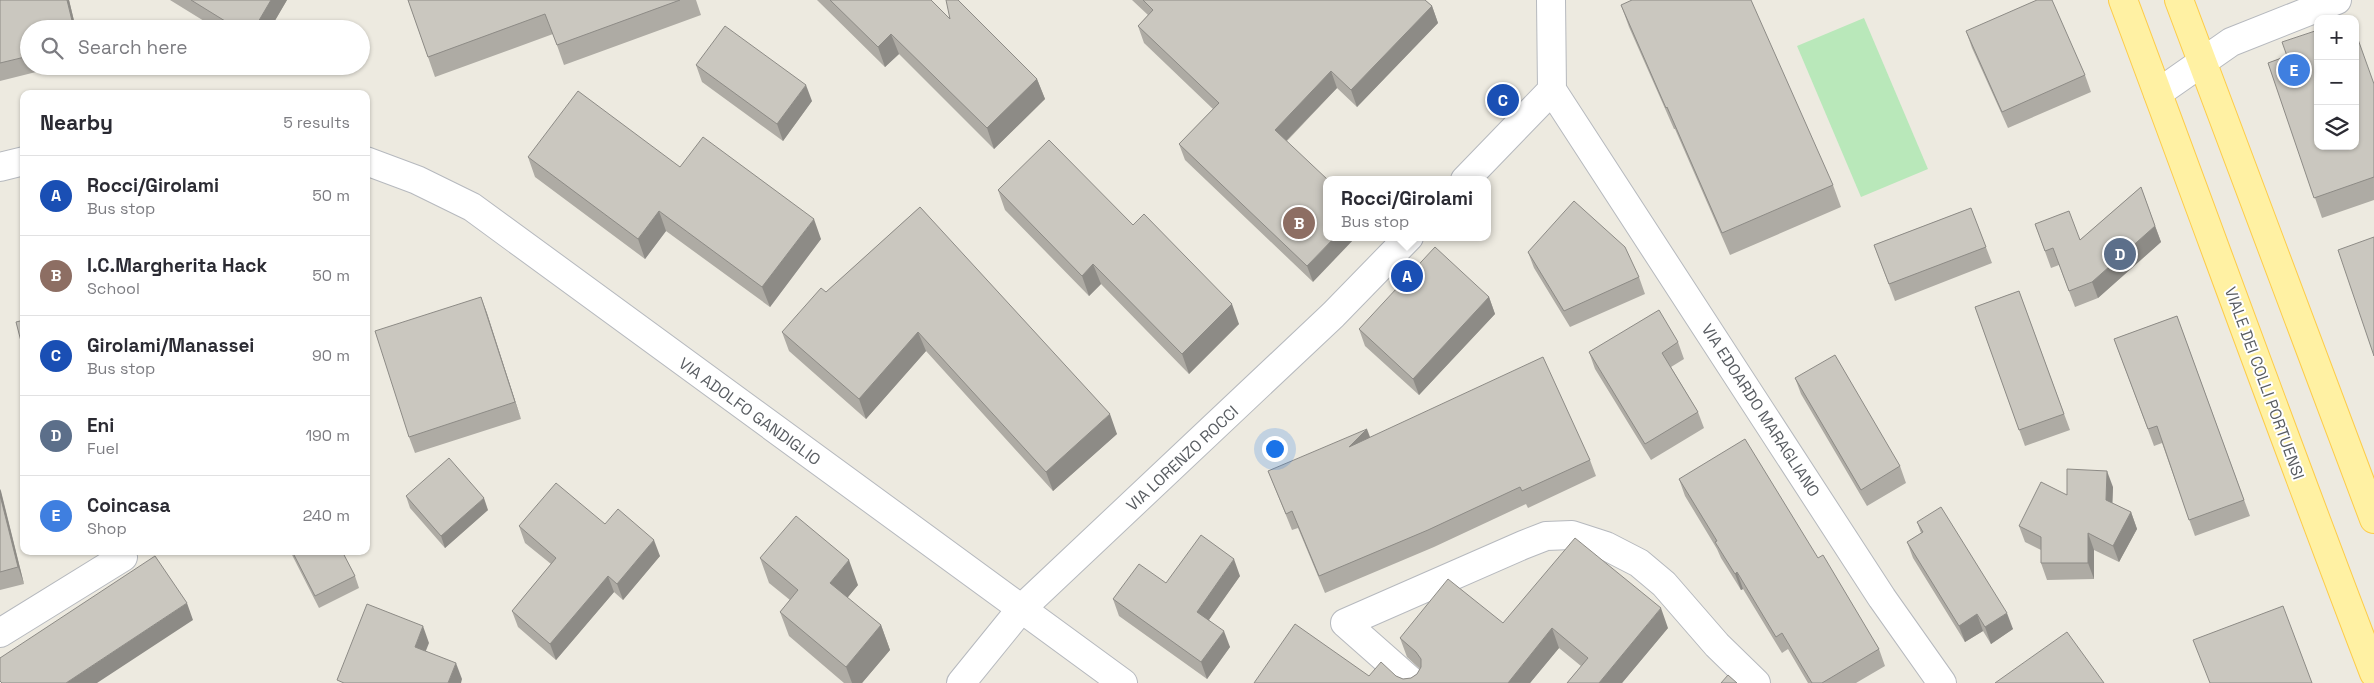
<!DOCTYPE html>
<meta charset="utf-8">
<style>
:root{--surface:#fff;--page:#f2f2f3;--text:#2b2b33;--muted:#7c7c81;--line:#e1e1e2;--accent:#1a73e8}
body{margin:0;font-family:"Space Grotesk",sans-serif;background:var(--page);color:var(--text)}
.controls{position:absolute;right:15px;top:15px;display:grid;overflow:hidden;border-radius:10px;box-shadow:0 1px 4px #0004}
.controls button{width:45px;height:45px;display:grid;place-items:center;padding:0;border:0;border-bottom:1px solid var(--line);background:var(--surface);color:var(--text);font:25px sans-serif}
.you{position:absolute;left:1274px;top:448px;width:18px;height:18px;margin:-12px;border:4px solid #fff;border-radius:50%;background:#1a73e8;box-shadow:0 0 0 8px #1a73e833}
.badge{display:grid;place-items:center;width:32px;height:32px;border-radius:50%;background:var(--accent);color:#fff;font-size:16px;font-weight:700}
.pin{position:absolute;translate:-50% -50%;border:2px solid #fff;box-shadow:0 1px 5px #0006}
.popup{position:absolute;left:1323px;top:176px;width:168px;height:65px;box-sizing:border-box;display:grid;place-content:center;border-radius:10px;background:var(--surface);filter:drop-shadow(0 1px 4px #0005);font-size:16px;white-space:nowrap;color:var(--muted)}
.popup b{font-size:19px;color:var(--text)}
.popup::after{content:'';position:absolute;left:50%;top:100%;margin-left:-10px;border:10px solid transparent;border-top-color:var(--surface)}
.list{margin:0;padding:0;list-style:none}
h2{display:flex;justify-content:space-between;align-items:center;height:65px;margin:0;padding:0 20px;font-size:21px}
h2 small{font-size:16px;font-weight:400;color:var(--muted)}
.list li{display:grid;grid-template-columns:32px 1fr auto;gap:15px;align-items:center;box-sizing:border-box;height:80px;padding:0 20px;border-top:1px solid var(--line)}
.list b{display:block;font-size:19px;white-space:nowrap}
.list p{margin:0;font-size:16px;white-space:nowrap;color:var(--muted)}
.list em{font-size:16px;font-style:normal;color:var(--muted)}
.icon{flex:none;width:28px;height:28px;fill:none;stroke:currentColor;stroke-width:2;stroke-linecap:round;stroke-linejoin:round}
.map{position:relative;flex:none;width:2374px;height:683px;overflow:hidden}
.search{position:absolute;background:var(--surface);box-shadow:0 1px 4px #0004;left:20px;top:20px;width:350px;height:55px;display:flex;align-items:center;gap:12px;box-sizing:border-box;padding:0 18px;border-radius:28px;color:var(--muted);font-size:19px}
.panel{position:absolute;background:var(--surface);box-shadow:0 1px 4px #0004;left:20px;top:90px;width:350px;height:465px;border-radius:10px}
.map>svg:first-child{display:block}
</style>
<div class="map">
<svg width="2374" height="683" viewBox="0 0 2374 683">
<rect width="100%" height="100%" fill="#edeae0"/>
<!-- green -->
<path fill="#b9e8ba" d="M1864,18l64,151 -67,28 -64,-151z"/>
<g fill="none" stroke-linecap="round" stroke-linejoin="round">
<!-- minor casing -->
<g stroke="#b6b9be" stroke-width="30">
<path id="minor" d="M1551,0l1,90
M1552,90l330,508 60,85
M2158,93l73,-51 106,-42
M366,161l51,19 55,27 651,476
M0,167l24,-6
M1465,180l87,-90
M0,633l123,-76
M961,683l60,-74 312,-294 76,-78
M1413,683l-68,-60 178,-78 23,-9 26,-1 34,11 33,17 25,21 53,61 39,38"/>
</g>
<!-- major casing -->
<g stroke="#fdcc49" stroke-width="30">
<path id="major" d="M2123,0c84,224 165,450 251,673
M2179,0l195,519"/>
</g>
<!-- minor -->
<use href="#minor" stroke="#fff" stroke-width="28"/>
<!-- major -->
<use href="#major" stroke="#fff1a3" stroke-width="28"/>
</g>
<!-- wall -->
<path fill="#aeaba4" d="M0,0h69l7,29h-47v37h31l-60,15z
M170,0h117l-17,29h-53z
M408,0h288l5,15 -137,50 -11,-31 -118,43z
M817,0h114l19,19 87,60 8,20 -51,50 -95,-95 -14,13z
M1132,0h293l7,6 6,17 -81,84 -20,-19 -50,53 26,141 -128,-122 -6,-16 34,-35 -69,-66 -6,-17 10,-11z
M1621,5l212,180 8,22 -111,48 -55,-126h-1l-45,-102z
M1966,31l119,44 6,17 -83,36 -36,-80z
M2287,56l87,28v116l-52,18 -54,-155z
M696,65l116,36 -29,40 -81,-59z
M528,157l152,10 141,72 -51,68 -104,-76 -21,28 -110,-82z
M2141,187l20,55 -63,56 -23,9 -16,-42 -8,3 -16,-44 45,16z
M998,190l135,35 106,99 -50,50 -88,-90 -12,12 -84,-86z
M920,207l197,227 -64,57 -127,-140 -60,68 -77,-68 -7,-19z
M1971,208l21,55 -97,38 -21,-56z
M1528,252l111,25 6,17 -75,33 -36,-59z
M2019,291l51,139 -45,16 -50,-139z
M481,297l40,122 -106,34 -6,-16z
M1489,297l6,17 -76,81 -54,-49 -6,-17z
M2177,316l73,200 -55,20 -33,-93 -8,3 -40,-107z
M1678,342l6,17 -13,8 27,45 6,16 -53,32 -56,-91 -6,-17z
M1795,378l105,88 6,17 -39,23 -66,-112z
M1370,438l220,22 6,16 -68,32 -2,-4 -92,43 -109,46 -27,-65 -6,2 -24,-59z
M1679,479l139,79 61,91 6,17 -29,17h-48l-20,-34 -6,4 -39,-64 -2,1 -20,-32 -4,-9 -32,-53z
M2113,487l-1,16 19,9 6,17 -18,33 -25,-12v29l-47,1 -6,-17v-13l-16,-8 -6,-16 48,-31z
M0,489l24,95 -24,6z
M406,496l82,14 -43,38 -35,-40z
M1917,522l96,107 -22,15 -8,-13 -18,11 -52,-84 -6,-16 14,-9z
M605,524l55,32 -37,44 -9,-8 -58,68 -38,-33 -6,-16 39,-47 -26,-21 -6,-17z
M290,551h52l13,25 4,12 -40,20z
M760,558l98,27 -11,13 34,27 9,25 -28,33h-18l-55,-47 -9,-24 10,-12 -21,-17z
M1240,576l-31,44 21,27 -23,32 -88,-63 -6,-17 53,-16z
M1503,623l165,5 -46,55h-55l14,-17 -22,-18 -29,35h-276l115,-7h27l7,3 8,-1 6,-4 3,-5 -13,-12 -7,-19z"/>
<!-- shaded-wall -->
<path fill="#8d8b86" d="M67,0h2l7,29h-2z
M271,0h16l-17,29h-16z
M1432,6l6,17 -81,84 -6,-17z
M891,34l8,20 -14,13 -7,-20z
M1331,71l6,17 -56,58 -6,-16z
M1037,79l8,20 -51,50 -7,-21z
M806,85l6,16 -29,40 -6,-17z
M659,211l7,20 -21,28 -7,-20z
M814,219l7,20 -51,68 -8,-20z
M2155,226l6,16 -63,56 -6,-16z
M1335,237h21l-43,45 -6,-16z
M1093,264l8,20 -12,12 -7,-20z
M481,297l6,16 34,106 -6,-17z
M1489,297l6,17 -76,81 -6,-16z
M1232,304l7,20 -50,50 -7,-20z
M918,332l8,19 -60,68 -7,-20z
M1110,414l7,20 -64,57 -7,-19z
M1367,429l6,16 -24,2z
M2107,471l6,16 -1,29 -6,-16z
M0,489l1,2 23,93 -6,-17 -18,-72z
M484,498l4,12 -43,38 -4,-12z
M2131,512l6,17 -18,33 -6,-16z
M2088,533l6,17v29l-6,-16z
M654,540l6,16 -37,44 -6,-16z
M1234,559l6,17 -37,52 -6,-16z
M849,560l9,25 -19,23 -9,-25z
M1737,572l6,17 -2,1 -6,-16z
M608,576l6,16 -58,68 -6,-16z
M187,603l6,17 -96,63h-31z
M1661,608l7,20 -46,55h-23z
M2007,613l6,16 -22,15 -6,-17z
M1977,614l6,17 -18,11 -6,-16z
M881,625l9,25 -28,33h-10l-6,-16z
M423,626l6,17 -8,20 -6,-16z
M1552,628l7,20 -29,35h-22z
M1224,631l6,16 -23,32 -6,-17z
M456,663l6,16 -1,4h-13z"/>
<!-- building -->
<path fill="#cac7bf" stroke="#8d8b86" d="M0,0h67l7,29h-45v27l-29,7z
M191,0h80l-17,29h-16z
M408,0h272l-123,45 -12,-31 -117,43z
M830,0h101l19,19 -4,-19h12l79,79 -50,49 -96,-94 -13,13z
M1143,0h282l7,6 -81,84 -20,-19 -56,59 53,50h-1v57h8l-28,29 -128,-122 40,-41 -81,-77 15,-16z
M1632,0h119l82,185 -111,48 -55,-126 -1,1 -45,-103z
M2037,0h15l33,75 -83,37 -36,-81z
M725,26l81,59 -29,39 -81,-59z
M2318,30v116h37v-115l19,53v93l-60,21 -46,-135 19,-7 -5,-14z
M578,91l102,76 23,-30 111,82 -52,68 -103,-76 -21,28 -110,-82z
M1049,140l84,85 11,-11 88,90 -50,50 -89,-90 -11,12 -84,-86z
M2141,187l14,39 -63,56 -23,9 -16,-43 -8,3 -10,-27 34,-13 11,29z
M1574,201l51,46 14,30 -75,34 -36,-59z
M920,207l190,207 -64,58 -128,-140 -59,67 -77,-67 39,-44 5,4z
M1971,208l15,39 -97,37 -15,-39z
M2374,237v119l-36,-106z
M1435,247l54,50 -76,82 -54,-50z
M2019,291l45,123 -45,16 -44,-123z
M481,297l34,105 -106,35 -34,-106z
M1659,310l19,32 -16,11 36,59 -53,32 -56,-92z
M2177,316l67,184 -55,20 -32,-94 -9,3 -34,-90z
M24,320v33l-8,-31z
M1835,355l65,111 -39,24 -66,-112z
M1543,357l47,103 -68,31 -2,-4 -92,43 -109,46 -27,-65 -6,3 -18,-43 99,-42 -18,18z
M1745,439l73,119 5,-3 56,94 -57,34h-10l-30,-50 -6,4 -39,-65 -2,2 -20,-32 2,-1 -38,-62z
M449,458l35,40 -43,38 -35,-40z
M2067,469l40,2 -1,29 25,12 -18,34 -25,-13v30h-47v-26l-22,-11 22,-44 26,13z
M556,483l49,41 13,-15 36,31 -37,44 -9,-8 -58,68 -38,-33 44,-53 -37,-32z
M0,495l18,72 -18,5z
M1941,507l66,106 -22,14 -8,-13 -18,12 -52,-84 16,-10 -6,-10z
M796,516l53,44 -19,23 51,42 -35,42 -66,-55 18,-22 -38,-32z
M1201,535l33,24 -37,53 27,19 -23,31 -88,-63 26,-35 27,19z
M1575,538l86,70 -62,75h-32l21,-25 -36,-30 -44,55h-254l41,-59 74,52 12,-14 15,14 7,3 8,-1 6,-4 4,-7v-8l-5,-7 -16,-14 48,-59 55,44z
M292,551h50l13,25 -40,20z
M155,556l32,47 -121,80h-64l-2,-2v-23z
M367,604l56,22 -8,21 41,16 -8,20h-104l-7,-3z
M2283,606l29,77h-102l-17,-43z
M2067,632l37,51h-109z
M1728,675l9,8h-16z"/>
<g text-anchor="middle" stroke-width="4" stroke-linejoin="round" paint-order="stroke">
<!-- street labels -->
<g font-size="16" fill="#595d62" stroke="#fff">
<text transform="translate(2265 383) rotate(70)" y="6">VIALE DEI COLLI PORTUENSI</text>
<text transform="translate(1761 410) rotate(57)" y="6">VIA EDOARDO MARAGLIANO</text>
<text transform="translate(750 411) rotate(36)" y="6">VIA ADOLFO GANDIGLIO</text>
<text transform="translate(1182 458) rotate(-43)" y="6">VIA LORENZO ROCCI</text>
</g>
</g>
</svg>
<div class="controls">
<button>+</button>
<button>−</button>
<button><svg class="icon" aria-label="layers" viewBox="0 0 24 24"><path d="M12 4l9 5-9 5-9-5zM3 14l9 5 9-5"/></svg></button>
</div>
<div class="you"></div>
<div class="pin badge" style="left:1407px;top:276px;background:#1a4fb4">A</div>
<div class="popup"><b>Rocci/Girolami</b>Bus stop</div>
<div class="pin badge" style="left:1299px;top:223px;background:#8d6e63">B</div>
<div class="pin badge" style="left:1503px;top:100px;background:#1a4fb4">C</div>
<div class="pin badge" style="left:2120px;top:254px;background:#5c6f8a">D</div>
<div class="pin badge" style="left:2294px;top:70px;background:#3f7fe0">E</div>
<div class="search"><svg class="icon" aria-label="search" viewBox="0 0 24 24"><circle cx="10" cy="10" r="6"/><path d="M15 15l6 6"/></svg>Search here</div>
<section class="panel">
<h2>Nearby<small>5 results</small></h2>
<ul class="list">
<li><span class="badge" style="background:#1a4fb4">A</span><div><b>Rocci/Girolami</b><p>Bus stop</p></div><em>50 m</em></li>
<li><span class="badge" style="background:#8d6e63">B</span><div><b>I.C.Margherita Hack</b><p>School</p></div><em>50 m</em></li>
<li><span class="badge" style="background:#1a4fb4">C</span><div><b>Girolami/Manassei</b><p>Bus stop</p></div><em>90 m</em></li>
<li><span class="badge" style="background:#5c6f8a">D</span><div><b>Eni</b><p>Fuel</p></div><em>190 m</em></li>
<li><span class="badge" style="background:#3f7fe0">E</span><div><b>Coincasa</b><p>Shop</p></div><em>240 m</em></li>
</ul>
</section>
</div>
